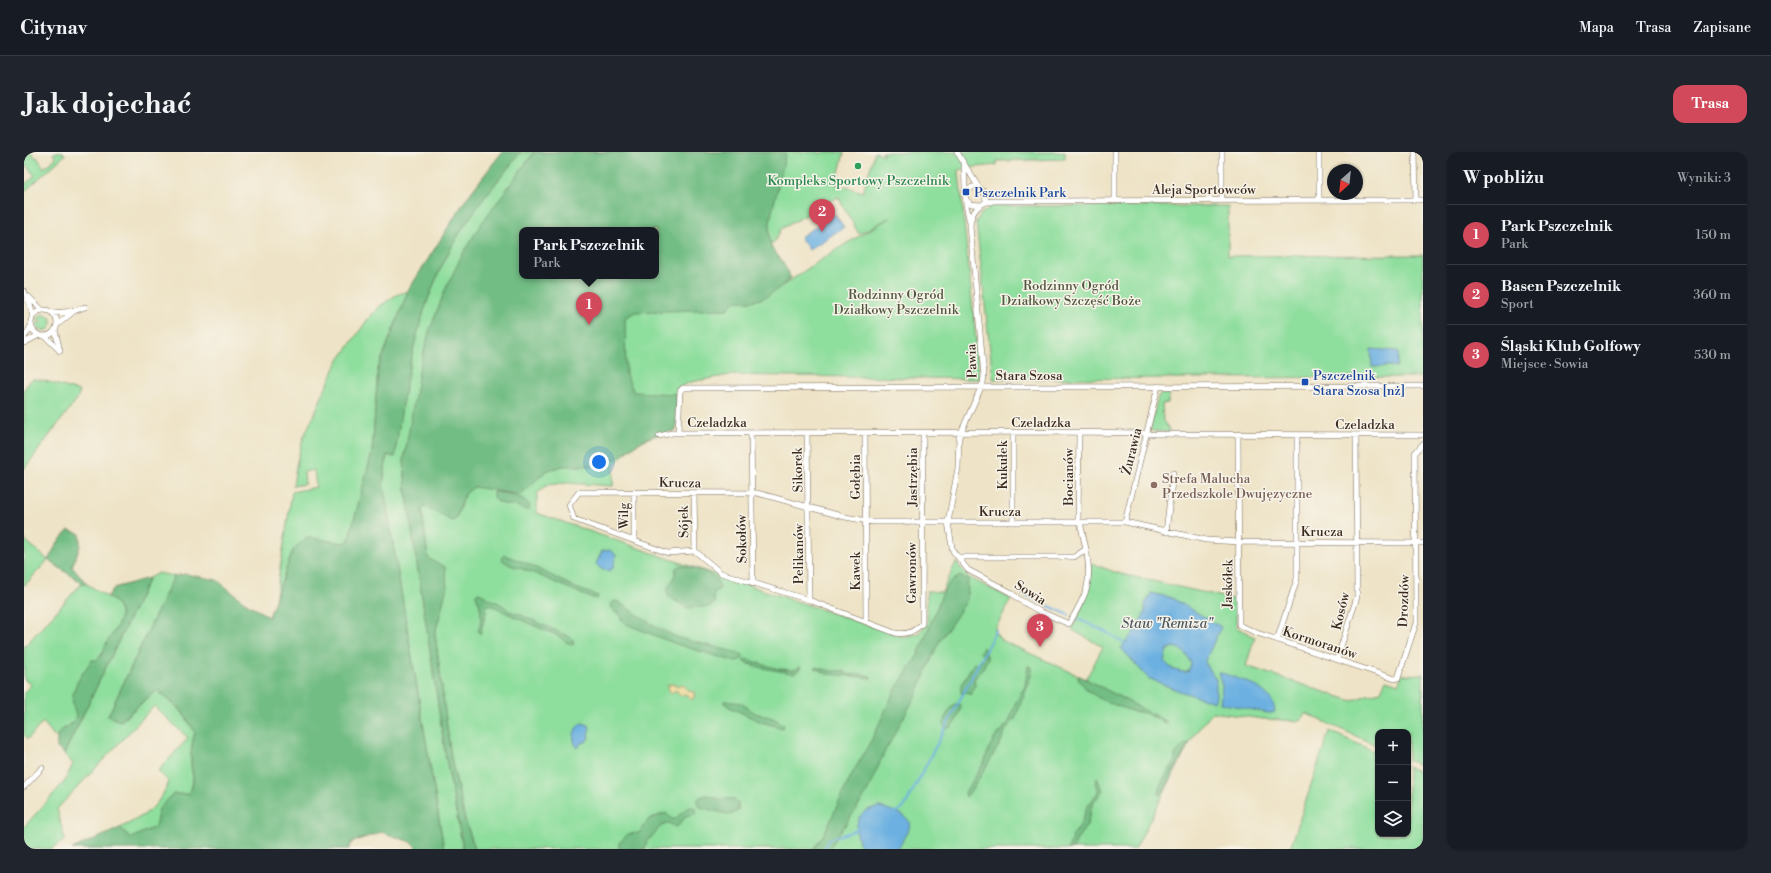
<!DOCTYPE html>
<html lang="pl">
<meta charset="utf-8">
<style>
:root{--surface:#171b24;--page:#20242c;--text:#f1f3f6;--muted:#9ea1a6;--line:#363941;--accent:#d1495b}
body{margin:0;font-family:"Libre Bodoni",serif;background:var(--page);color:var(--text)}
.controls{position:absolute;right:12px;bottom:12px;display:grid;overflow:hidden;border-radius:8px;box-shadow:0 1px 3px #0004}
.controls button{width:36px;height:36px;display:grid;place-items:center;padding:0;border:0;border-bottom:1px solid var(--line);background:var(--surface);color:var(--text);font:20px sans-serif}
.compass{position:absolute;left:1303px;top:12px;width:36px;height:36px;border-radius:50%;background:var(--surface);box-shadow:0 1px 3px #0004;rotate:207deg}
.you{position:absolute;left:575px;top:310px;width:14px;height:14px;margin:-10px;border:3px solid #fff;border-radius:50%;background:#1a73e8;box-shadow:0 0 0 6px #1a73e833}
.badge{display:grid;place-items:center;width:26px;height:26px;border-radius:50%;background:var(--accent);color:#fff;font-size:13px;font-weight:700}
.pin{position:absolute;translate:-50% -33px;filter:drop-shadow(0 1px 2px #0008)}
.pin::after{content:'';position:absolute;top:21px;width:14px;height:12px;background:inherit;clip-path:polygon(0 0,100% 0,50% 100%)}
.popup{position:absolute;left:495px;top:75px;width:140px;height:52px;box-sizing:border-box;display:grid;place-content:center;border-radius:8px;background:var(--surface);filter:drop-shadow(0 1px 3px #0005);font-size:13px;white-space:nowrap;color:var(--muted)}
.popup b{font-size:15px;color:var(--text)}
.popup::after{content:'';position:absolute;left:50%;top:100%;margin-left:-8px;border:8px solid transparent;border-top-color:var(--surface)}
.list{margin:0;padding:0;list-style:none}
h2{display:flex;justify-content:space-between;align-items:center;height:52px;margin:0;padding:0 16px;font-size:17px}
h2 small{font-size:13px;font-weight:400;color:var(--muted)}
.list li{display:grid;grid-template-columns:26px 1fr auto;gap:12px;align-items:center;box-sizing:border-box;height:60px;padding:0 16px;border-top:1px solid var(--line)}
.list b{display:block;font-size:15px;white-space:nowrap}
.list p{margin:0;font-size:13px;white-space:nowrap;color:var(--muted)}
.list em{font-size:13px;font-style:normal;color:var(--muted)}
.icon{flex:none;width:22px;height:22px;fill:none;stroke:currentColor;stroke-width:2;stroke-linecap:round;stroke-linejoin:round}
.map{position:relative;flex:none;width:1399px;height:697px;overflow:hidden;border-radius:12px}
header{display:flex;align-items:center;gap:24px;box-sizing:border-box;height:56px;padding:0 20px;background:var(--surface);border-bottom:1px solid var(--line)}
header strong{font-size:19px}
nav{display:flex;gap:22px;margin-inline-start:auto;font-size:14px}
.intro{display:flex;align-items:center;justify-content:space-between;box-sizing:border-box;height:96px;padding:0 24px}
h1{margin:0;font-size:28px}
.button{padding:10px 18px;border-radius:12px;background:var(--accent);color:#fff;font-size:14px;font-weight:700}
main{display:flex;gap:24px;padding:0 24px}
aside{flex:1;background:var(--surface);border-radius:12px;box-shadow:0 1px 3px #0004}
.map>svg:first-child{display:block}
</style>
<header>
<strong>Citynav</strong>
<nav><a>Mapa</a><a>Trasa</a><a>Zapisane</a></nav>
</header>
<div class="intro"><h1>Jak dojechać</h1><a class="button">Trasa</a></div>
<main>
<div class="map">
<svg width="1399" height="697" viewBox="0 0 1399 697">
<rect width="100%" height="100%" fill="#f7f3e8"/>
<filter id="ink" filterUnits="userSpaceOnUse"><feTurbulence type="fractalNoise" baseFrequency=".025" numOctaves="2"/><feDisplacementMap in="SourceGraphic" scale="8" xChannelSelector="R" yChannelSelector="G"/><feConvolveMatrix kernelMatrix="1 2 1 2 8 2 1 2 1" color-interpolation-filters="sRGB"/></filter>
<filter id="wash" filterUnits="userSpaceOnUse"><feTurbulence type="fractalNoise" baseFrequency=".012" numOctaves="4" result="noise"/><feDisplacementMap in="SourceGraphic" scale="16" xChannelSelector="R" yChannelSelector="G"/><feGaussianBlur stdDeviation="0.9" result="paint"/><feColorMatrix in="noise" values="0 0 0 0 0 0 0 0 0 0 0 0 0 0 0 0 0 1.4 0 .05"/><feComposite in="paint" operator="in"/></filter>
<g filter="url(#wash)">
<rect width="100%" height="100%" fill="#eee3c6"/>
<!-- green -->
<path fill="#8ede9d" stroke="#64845e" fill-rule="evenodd" d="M5,0h2l5,6 1,-1 7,11 12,-10 -3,-4 3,-2h7l2,3 -41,37v-7l11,-9 -8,-10h-3v-10z
M497,0h298v2l4,-2h19l2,1 -8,31 27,8 12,-40 9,3 -2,-3h183v7l-68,2v4l-30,3 -10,3 2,1 21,207 -250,-4 -39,7 -14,6 -1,42c-29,6 -42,13 -62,35l-1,21 -46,-3 -20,2 -10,9v19l159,55 208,69 15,-4 8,-10v-32l15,1 14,-30 12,15 43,22 -17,32 7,9 85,39 17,-32 -31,-17 18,-44 1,-23 26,10 120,27 -1,27 19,10 -9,29 106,35 15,-6 14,-3 5,-12 12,4 4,-9 21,-1v93l-15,-7v-28h-30v14l-73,-33 -4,8 -38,-2 -51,-7 -18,23 -59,114h-660l-10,-29 -14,-62 -16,-124 5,-21 -12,-55 -6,-48 2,-4 32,13 9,-25 -61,-35 2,31 40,268 17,91h-19l-61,-365 4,-29 7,2c10,-73 22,-145 57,-209 19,-35 45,-65 70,-96zM814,45l21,37 32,-17 -57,34 -58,39 -10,-55 5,9 4,-3 6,-12zM498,78h134v46h-134z
M968,54h236v50l195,-1v122l-430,2 -17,-158 6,-8z
M384,139l-30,78 -6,84 -24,89 -7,1 -16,-3 -32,10 -18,51 17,-109 24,-5 -2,-17 -10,2 1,12 -12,2 4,-25 6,-22 34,-76 31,-44 12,-13 16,-11z
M19,162l7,3 2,5 -2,6 -5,3 -7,-3 -2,-6 6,2 1,-3 -6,-2z
M8,227c17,1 32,9 48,12l-3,8 -53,70v-80z
M1145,240l-1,11 -6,1 1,17 7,9 -1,2 -17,-1 -2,-2 8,-32 2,-3z
M0,387l24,21 -24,26z
M134,421l16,3 -66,140 13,5 36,-31 25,22 13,20c-3,10 -4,18 -4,28 0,16 5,18 -2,34l-16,1 -14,14 -4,18 -24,11 -11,-10c27,-14 36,-18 49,-46l-11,-11 30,-33 -34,-32 -97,103 8,31 -14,9h-21l-6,-6v-16l41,-46 8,-17 -9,-10 85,-176z
M58,431l5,1 30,19c1,5 4,11 4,15 -1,6 -20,39 -24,42l-23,51 3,5c-6,11 -16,11 -21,22l-13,-16 -15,17 -4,-4v-43l7,-7 -7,-6v-32z
M1305,579l49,22v81h30v-67l15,6v76h-133z"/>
<!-- forest -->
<path fill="#72bd84" stroke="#567451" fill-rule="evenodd" d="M478,0h19c-25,31 -51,61 -70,96 -35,64 -47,136 -56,209l-8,-2 -4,29 61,365h-26l-7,-7 -30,-10 -29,10 -3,7h-277l48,-21 11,10 24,-11 4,-18 14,-15h16c8,-15 2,-19 2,-34 0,-10 1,-18 4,-28l-13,-21 -25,-21 -37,31 -12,-5 66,-140 12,-2 31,6 26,21 26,16 24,-67 14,-13 34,6 7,-1 24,-89 6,-84 30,-78 58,-92z
M510,0h252l-15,64 -2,17 2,14 11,14 9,17c-22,18 -27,25 -57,23l-6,8 -93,3 -10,6 1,57 8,17 43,2 -1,36 -30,8 -31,21 -24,7h-29l-16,5 -26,24 -46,-8 -9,7 -9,25 -4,2 -28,-15 -2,4 6,48 17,9 2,20 -12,47 16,124 14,62 10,29h-12l-17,-91 -40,-268 -2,-31 16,-92 9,-35 16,-42 18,-37 18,-29zM498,78h134v46h-134z
M469,340c10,0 34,4 37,15l-3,3 -13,-5h-8l-8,-3 -5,-5z
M45,378l11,4v12l-8,21 15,17 -5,-1 -34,-23 10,-18z
M480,403l22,8 50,25 22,8 -1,3 -9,-2 -54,-24 -24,-8 -9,-6 1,-2z
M657,413c14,4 38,7 39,24l-5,2 -2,6 2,5 -3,4 -25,2 -19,-12 -1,-7 7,-11 2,-10z
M936,424l8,3 -1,21 -29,44 -23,53 -30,54 -19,43 -37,55h-16l11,-15 27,-58 21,-37 22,-47 24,-37 25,-63 7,-10z
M125,426l-85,176 -7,-6c-2,-24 11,-15 20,-32 -12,-22 3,-39 15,-56h5c6,-5 6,-9 9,-16 11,-19 25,-30 2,-48l6,-8z
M455,441l25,13 5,5 10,3 51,23 4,5 -1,3c-7,-2 -11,-7 -19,-11 -14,-6 -29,-12 -43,-19 -8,-3 -14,-9 -23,-10l-3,3 1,5 -6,21 -2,-3c3,-8 4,-19 1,-28 -1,-4 -3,-5 -3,-9z
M593,449l41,27 21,10 63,16 1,4 -7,4 -60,-18 -50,-20 -5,-4 -1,-6 -7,-3 -2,-6 2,-3z
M959,495l5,11 -6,12 -8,9 1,7 -4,8 -10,-1v-8c2,-4 11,-20 14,-22h5l5,-6 -5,-5z
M721,507l34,10 15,1 5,-3 2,1 -6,5c-9,0 -47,-7 -52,-12z
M1004,514l3,1v9l-16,43 -10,12 -4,11 -29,48 -6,7 -1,-4 20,-32 3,-11 6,-11 15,-17 6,-18 10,-18z
M792,515l15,4h12l7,4 11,-1 9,2 1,2 -44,-4 -12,-6z
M1055,524l7,3 81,43 -2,1 -20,-10 -14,-2 -29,-11 -14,-9 -10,-12z
M701,549l16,2 14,10 18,5 11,7 -1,3 -22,-6 -32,-15 -6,-5z
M931,552l6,1c-1,9 -5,21 -15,24l-3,-6c3,-8 6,-13 12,-19z
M1165,591l-28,52 -2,-1v-7l16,-26v-7l10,-10z
M1073,626l6,12 -11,15 -5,20 -10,14 -4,10h-5l5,-14 8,-11 6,-17 11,-15v-5l-3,-4z
M683,643c4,1 9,3 13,4 9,0 20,-3 18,12l-8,4 -30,-8 -2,-4v-4l4,-3z
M668,655l5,2 -2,5 -9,2 -8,10 -3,1 -6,-4c-15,4 -11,12 -22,17l-2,9h-26v-6l9,-9 11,-1 10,-14 17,-6 6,6h3l12,-11z"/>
<!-- sand -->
<path fill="#eeda9e" stroke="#94825e" d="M650,532l3,2 6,-2 4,6 8,3 -2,6h-3l-2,-4 -4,-1 -3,2 -5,-6 -6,4 -3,-7 1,-2z"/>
<!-- water -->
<path fill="#6cb0e1" stroke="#546d80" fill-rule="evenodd" d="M811,62l9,13 -35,23 -9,-13z
M1347,197l26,2 2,2 -2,14 -7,-1 -18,1z
M586,398l6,5 -3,13 -5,3 -7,-2 -5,-5 6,-13z
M1127,441l21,5 49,29 -16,34 2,6 9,12v18l-2,5 -35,-11 -31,-13 -27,-30 14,-17 10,-19v-8zM1149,495c10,2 14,8 18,17l-3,8c-10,1 -18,-4 -24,-11l3,-11z
M1194,520c19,6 56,15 57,40l-7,1 -48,-10 2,-17z
M558,571l7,2 1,3 -2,6 1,3 -3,5 -5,1 -3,5c-7,-5 -5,-21 4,-25z
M856,655c31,9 39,13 17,42h-31l-6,-4c-7,-20 -4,-36 20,-38z"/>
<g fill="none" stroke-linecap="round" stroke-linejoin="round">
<!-- stream -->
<path stroke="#6cb0e1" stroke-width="2" d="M998,442l47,21
M1054,467l30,14 16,10
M870,660l5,-1 6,-5 91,-176
M800,697l5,-10 28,-9"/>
</g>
</g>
<g filter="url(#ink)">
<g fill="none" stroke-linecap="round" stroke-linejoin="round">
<!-- street casing -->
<g stroke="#7a6b59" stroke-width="6">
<path id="street" d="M933,0l22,36
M1091,0v49
M1295,0v48
M1391,0l1,48
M940,14l2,39 4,18
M942,40l6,-5c9,-2 14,6 14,15
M942,48l5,4 9,1
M1198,48v-48
M0,139l6,13 3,12
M5,145l13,13
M7 171a13 13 0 1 1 26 0a13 13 0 1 1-26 0Z
M28,161l22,-2 11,-4
M33,173l17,-14
M31,178l5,21
M21,184l15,15
M0,186l7,-12
M0,191l15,-8
M654,281l2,-42 3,-3 740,-2
M727,281l2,151
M783,281l2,167
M841,281l1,188
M899,281l-1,191c-9,8 -15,11 -27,9l-86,-33 -88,-27 -26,-22 -27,2 -94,-34 -5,-14 10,-13 178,1 88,24 28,5h252l81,18 33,2 184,1
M989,281v89
M1214,283l1,190 18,8 138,46 3,-1 18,-55 -1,-170 8,-9
M635,284l13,-3 407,-1 63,1 8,1 273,1
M610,340v49
M670,341l1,58
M1054,370l1,-90
M1101,370l33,-136
M1142,380l7,-59
M1062,397c7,35 0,46 -17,75l-30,-13 -19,-11 -10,-8 -42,-22 -15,-19 -1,-4 -4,-25 10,-54 1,-31 24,-54 1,-7 -14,-150c1,-15 10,-25 25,-25l428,-1
M935,405h115l12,-8 -6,-27
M1253,488l20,-61v-144
M1313,507l20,-62 -1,-162
M0,635l18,-19"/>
</g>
<!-- street -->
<use href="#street" stroke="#fff" stroke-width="5"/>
</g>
</g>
<!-- markers -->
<circle fill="#2e9e5b" stroke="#f7f3e8" stroke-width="1.5" cx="834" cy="14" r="4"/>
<g fill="#1a4fb4" stroke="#f7f3e8" stroke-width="1.5">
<rect x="938" y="36" width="8" height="8" rx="2"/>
<rect x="1277" y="226" width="8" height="8" rx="2"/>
</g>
<circle fill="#8d6e63" stroke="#f7f3e8" stroke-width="1.5" cx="1130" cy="333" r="4"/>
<g text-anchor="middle" stroke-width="3" stroke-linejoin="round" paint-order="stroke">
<!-- leisure labels -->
<g font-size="13" fill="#27864d" stroke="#f7f3e8">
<text x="834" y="33">Kompleks Sportowy Pszczelnik</text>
</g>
<!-- street labels -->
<g font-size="13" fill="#3b2a1e" stroke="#f7f3e8">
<text x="1180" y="42">Aleja Sportowców</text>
<text transform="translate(947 209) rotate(-92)" y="5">Pawia</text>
<text x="1005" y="228">Stara Szosa</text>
<text x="693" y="275">Czeladzka</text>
<text x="1017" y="275">Czeladzka</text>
<text x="1341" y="277">Czeladzka</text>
<text transform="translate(1107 299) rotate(-76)" y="5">Żurawia</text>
<text transform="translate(978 313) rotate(-90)" y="5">Kukułek</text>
<text transform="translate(773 318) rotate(-91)" y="5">Sikorek</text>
<text transform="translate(831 325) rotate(-90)" y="5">Gołębia</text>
<text transform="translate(888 325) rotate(-90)" y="5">Jastrzębia</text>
<text transform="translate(1044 325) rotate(-90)" y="5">Bocianów</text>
<text transform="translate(656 330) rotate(1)" y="5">Krucza</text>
<text x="976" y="364">Krucza</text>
<text transform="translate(599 364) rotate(-91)" y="5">Wilg</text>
<text transform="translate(659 370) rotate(-91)" y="5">Sójek</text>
<text x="1298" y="384">Krucza</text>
<text transform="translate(717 387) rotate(-91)" y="5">Sokołów</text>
<text transform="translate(774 402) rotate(-90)" y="5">Pelikanów</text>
<text transform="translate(831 419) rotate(-90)" y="5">Kawek</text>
<text transform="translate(887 421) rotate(-90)" y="5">Gawronów</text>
<text transform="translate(1203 432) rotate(-89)" y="5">Jaskółek</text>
<text transform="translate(1007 440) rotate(32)" y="5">Sowia</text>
<text transform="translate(1379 449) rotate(-88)" y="5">Drozdów</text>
<text transform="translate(1316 459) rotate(-76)" y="5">Kosów</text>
<text transform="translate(1296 490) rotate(18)" y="5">Kormoranów</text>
</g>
<!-- transit labels -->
<g font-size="13" fill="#164399" stroke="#f7f3e8" text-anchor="start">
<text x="950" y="45">Pszczelnik Park</text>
<text x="1289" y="228">Pszczelnik<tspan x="1289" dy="15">Stara Szosa [nż]</tspan></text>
</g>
<!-- park labels -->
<g font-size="13" fill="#50573e" stroke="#f7f3e8">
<text x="1047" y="138">Rodzinny Ogród<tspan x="1047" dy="15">Działkowy Szczęść Boże</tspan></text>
<text x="872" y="147">Rodzinny Ogród<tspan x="872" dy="15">Działkowy Pszczelnik</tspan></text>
</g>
<!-- education labels -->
<g font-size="13" fill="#785e54" stroke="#f7f3e8" text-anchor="start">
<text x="1138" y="331">Strefa Malucha<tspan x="1138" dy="15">Przedszkole Dwujęzyczne</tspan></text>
</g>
<!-- water labels -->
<g font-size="14" font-style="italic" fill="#4c5962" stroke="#f7f3e8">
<text x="1143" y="476">Staw "Remiza"</text>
</g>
</g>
</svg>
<div class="controls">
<button>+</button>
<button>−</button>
<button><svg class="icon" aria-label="layers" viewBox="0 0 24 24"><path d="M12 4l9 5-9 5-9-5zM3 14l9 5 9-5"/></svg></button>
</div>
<svg class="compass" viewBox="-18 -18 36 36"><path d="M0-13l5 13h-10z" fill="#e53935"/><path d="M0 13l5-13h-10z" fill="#9ea1a6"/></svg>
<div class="you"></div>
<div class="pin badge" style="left:565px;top:173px">1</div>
<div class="popup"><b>Park Pszczelnik</b>Park</div>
<div class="pin badge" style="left:798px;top:80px">2</div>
<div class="pin badge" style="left:1016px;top:495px">3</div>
</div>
<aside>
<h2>W pobliżu<small>Wyniki: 3</small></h2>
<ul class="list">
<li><span class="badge">1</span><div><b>Park Pszczelnik</b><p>Park</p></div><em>150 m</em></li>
<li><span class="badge">2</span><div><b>Basen Pszczelnik</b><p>Sport</p></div><em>360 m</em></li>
<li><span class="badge">3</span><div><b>Śląski Klub Golfowy</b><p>Miejsce · Sowia</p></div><em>530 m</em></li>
</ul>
</aside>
</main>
